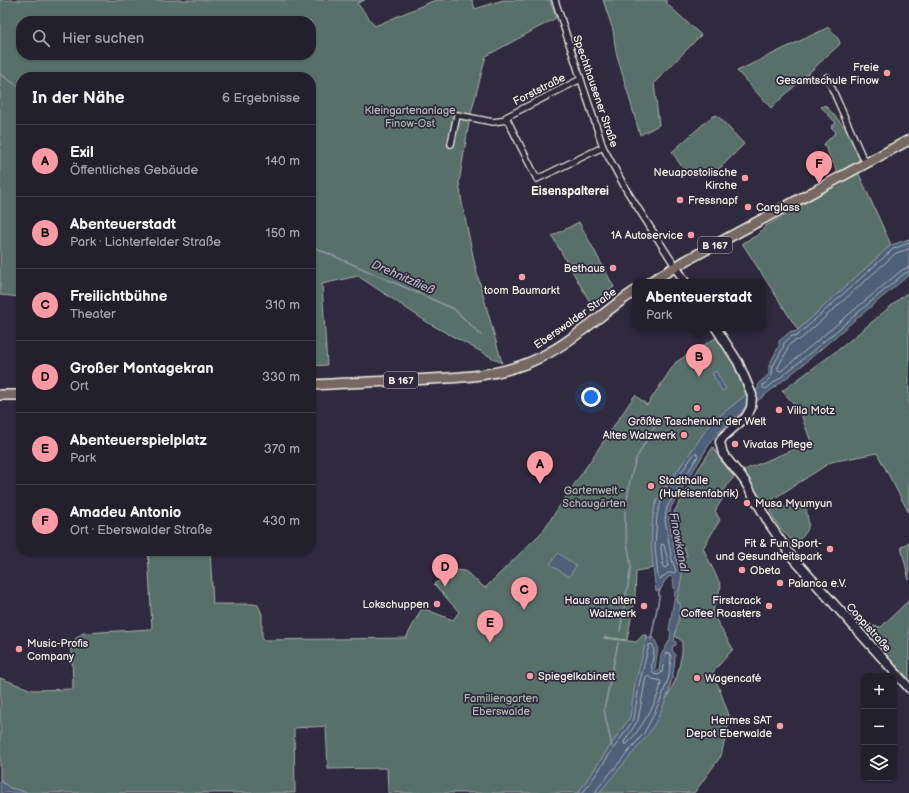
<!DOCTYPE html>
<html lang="de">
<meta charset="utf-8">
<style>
:root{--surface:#23202e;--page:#2b2836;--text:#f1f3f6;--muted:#a3a3aa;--line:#403e4a;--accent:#ff9aa2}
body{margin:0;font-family:"Balsamiq Sans",sans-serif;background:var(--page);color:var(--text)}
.controls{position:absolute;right:12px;bottom:12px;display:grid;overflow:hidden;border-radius:8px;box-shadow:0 1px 3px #0004}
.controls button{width:36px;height:36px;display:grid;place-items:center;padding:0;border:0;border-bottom:1px solid var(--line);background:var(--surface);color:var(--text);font:20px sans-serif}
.you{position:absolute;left:591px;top:397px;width:14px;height:14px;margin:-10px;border:3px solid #fff;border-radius:50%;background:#1a73e8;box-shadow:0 0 0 6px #1a73e833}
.badge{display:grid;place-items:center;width:26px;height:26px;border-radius:50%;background:var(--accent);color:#111;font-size:13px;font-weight:700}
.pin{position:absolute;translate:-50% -33px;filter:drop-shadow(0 1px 2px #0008)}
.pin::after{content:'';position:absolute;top:21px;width:14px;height:12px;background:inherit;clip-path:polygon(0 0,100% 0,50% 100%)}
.popup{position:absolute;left:632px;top:279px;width:134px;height:52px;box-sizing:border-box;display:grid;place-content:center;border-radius:8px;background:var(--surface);filter:drop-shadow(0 1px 3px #0005);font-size:13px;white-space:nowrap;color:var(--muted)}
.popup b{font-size:15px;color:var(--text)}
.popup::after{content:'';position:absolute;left:50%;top:100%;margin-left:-8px;border:8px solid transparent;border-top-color:var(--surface)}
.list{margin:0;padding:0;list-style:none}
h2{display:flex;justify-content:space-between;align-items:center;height:52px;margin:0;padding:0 16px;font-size:17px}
h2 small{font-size:13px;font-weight:400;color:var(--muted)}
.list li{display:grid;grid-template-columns:26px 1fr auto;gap:12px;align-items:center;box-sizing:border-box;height:72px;padding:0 16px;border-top:1px solid var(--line)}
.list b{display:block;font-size:15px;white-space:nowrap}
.list p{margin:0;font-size:13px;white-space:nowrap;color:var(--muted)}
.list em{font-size:13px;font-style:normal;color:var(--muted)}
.icon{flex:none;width:22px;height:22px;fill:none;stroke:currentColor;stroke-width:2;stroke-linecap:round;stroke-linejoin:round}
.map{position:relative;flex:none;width:909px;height:793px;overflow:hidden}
.search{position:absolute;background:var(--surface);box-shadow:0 1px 3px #0004;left:16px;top:16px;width:300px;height:44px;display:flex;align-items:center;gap:10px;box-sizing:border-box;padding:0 14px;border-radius:16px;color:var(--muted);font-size:15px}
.panel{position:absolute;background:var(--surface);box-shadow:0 1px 3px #0004;left:16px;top:72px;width:300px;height:484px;border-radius:16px}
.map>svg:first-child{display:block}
</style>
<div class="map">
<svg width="909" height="793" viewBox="0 0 909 793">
<rect width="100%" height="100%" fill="#2f2a3d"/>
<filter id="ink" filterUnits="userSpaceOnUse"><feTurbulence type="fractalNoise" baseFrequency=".025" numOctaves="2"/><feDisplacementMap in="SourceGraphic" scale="8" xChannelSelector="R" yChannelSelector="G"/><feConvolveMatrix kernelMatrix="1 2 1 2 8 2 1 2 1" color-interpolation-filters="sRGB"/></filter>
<g filter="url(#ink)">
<!-- green -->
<path fill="#586f6a" stroke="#a6b0a9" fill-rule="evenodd" d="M0,0h365l-8,3 18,23 60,-26h37l3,9 28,-9h47l6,18 -70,38 -16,61 -11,65 3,21 14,67 26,93 -72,-39 -72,-48 -36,8 5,81 -16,1v-289h-290v220l-21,-2zM21,21h290v34h-290z
M603,0h63l1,4 34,31 -47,48 5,42 -19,10 -24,-83 -3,-22z
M829,27l10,13 1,4 -69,64 -34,-37z
M825,105l24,27 11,28 -22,13 -14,-29 12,-12 -5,-5 5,-4 -15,-16z
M717,115l27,29 -29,29 -27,3 -16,-24 39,-35z
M858,172l33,73 -93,85 -56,-87 14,-7 10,-10z
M579,222l35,65 -23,17 -39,-68z
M909,291v222l-32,-60 -46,9 -67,43 -15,-26 -7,-8 69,-29 -12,-33 -17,-18 60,-44z
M717,337c6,9 32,49 30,57l-36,29 -54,77c-7,22 -6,45 -3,68l-18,3 -1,26 -8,43 -23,-3v1l32,4 7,-7h4v3l-17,79 -52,76h-190l-1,-25 -59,1 -2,-43 -32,2 1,65h-266l-19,-5 -10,-7v-103l32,12 41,-1 -1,-34 -3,-11 14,-11 69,-4 -4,-78h62l3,53h40l5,1 4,9v26l144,-2 16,-30 31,12 6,-8 -25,-28 21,-14 10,1 20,17 57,-56 93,-137 12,10 29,-43z
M713,447l8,13 13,17 -6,7 -7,12 2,2 -8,13 5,9 -17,28 18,38 -9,27 21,36 -20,23 17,46 -9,38 -27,37h-95l57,-73 21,-43 5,-24v-12l-7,-5 5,-32 -2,-1 -1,-4 5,-23 -6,-16 11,-5 -10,-22 -3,-21 25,-44z
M797,505l7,1 2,2c1,10 6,18 -2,27 -3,3 -5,6 -10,7 -8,-6 -23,-23 -23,-32l2,-1z
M909,542v38l-8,-33z
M909,600v79l-48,-50 2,-4 18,2z"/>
<!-- water -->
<path fill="#4d6078" stroke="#909aa5" d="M909,239v36l-65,54 -39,34 -50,40 -12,6 -2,4 -19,16 -10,11 -41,67 -2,12 7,41 6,16 -5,23 1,4 3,1 -7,37 2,1v3l-3,1 -1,4 3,4c0,26 -13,62 -29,83 -15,19 -32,37 -47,56h-21l52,-76 5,-33 12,-46h7l4,9 -3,21 1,3h3l2,-16 9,-15 1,-8 -2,-2 6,-36 -2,-16 -3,-2 -6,6 -4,9h-4c-4,-30 -8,-61 1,-91l54,-77 36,-29 11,-5 1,-6 10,-9v-9l10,-19v-5l12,-10 4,1 3,-2 93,-85z
M716,371l10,18 -4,2 -10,-18z
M558,553l18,13 -7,11 -19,-13z
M0,781l10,7 19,5h-29z"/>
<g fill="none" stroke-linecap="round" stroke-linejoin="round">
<!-- shore -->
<path stroke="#b1b7bb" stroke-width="1" d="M909,243l-16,6 -93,84 -3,3h-5l-8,7 -1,5 -10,18 -1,10 -9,9v3l3,1c47,-37 92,-77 139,-116l4,-1
M909,249l-13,4 -93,84 -4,3 -5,1 -5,4 -2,6 -9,16v3l3,1 121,-101 7,-3
M696,453l2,3 -31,51 -2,13 7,40 4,11 -2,2h-6l-8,6 -2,-2 -3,-30 2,-32 4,-13 33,-48z
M662,544l2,1 5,20 -4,3 -2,-1 -2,-20z
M648,676l5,3 8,2c-1,18 -21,49 -34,63l-2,1 -1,-3 14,-22 8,-43z
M583,793l51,-74 5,-34 10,-40 3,-1c6,9 -5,21 2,30l5,1 3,-3 3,-16 1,-3h3l2,3 -2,20 -6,18 -11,24 -8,15 -47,56 -1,4"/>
<!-- stream -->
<path stroke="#909aa5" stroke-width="1.5" d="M0,74l21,14
M311,246l143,63 27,26
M627,500l3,-20 6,-21 16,-29 12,-14
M620,631l11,-64 -6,-39v-17
M651,639l8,-41v-8
M612,747l-8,-37 14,-67"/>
<!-- minor casing -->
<g stroke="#f4f1e8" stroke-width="8">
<path id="minor" d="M555,0l48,147 24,44 48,75
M827,77l35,79 5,7
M581,79l-75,38 31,62 66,-32
M451,144l6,-29 36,7 14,-2"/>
</g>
<!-- secondary casing -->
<g stroke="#f4f1e8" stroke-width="11">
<path id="secondary" d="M675,266l10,16
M716,328l22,34 14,33 -1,13 -5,9 -23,20 -3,5 3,12 21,26 26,45 22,32 117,131"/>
</g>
<!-- primary casing -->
<g stroke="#f4f1e8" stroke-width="12">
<path id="primary" d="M650,282l37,-22 222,-120
M311,385c32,-2 64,-3 97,-5 45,-2 92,-2 133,-23 34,-17 62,-45 94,-66
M0,395h21"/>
</g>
<!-- minor -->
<use href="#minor" stroke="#2f2a3d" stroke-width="5.5"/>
<!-- secondary -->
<use href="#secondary" stroke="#2f2a3d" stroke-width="8"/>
<!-- primary -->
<use href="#primary" stroke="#776864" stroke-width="9"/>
</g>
</g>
<!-- markers -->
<g fill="#ff9aa2" stroke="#2f2a3d" stroke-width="1.5">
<circle cx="887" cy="73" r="4"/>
<circle cx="745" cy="178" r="4"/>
<circle cx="680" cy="200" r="4"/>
<circle cx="748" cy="207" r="4"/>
<circle cx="691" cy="235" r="4"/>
<circle cx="613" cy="268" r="4"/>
<circle cx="522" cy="277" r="4"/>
<circle cx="697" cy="408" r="4"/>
<circle cx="779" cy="410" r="4"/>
<circle cx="684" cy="435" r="4"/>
<circle cx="735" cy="444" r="4"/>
<circle cx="651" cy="486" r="4"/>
<circle cx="747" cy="503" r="4"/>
<circle cx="830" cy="549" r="4"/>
<circle cx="742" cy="570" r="4"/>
<circle cx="780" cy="583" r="4"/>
<circle cx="437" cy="604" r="4"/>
<circle cx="644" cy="606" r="4"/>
<circle cx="769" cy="606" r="4"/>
<circle cx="19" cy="649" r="4"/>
<circle cx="530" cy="676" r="4"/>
<circle cx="697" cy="678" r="4"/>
<circle cx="780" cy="726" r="4"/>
</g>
<g text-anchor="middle" stroke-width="3.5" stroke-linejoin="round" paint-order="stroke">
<!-- shield labels -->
<g fill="#2f2a3d" stroke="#b9b5b5" stroke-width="1">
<rect x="698" y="237" width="34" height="16" rx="3"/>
<rect x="384" y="372" width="34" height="16" rx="3"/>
</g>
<g font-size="10" font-weight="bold" fill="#f4f1e8">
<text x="715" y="249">B 167</text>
<text x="401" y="384">B 167</text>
</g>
<!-- poi labels -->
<g font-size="11" fill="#f4f1e8" stroke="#2f2a3d" text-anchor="start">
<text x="879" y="71" text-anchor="end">Freie<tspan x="879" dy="13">Gesamtschule Finow</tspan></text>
<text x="737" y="176" text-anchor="end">Neuapostolische<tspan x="737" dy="13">Kirche</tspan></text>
<text x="688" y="204">Fressnapf</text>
<text x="756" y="211">Carglass</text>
<text x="683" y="239" text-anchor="end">1A Autoservice</text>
<text x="605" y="272" text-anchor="end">Bethaus</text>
<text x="522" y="294" text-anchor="middle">toom Baumarkt</text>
<text x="787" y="414">Villa Motz</text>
<text x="697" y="425" text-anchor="middle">Größte Taschenuhr der Welt</text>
<text x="676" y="439" text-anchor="end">Altes Walzwerk</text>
<text x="743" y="448">Vivatas Pflege</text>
<text x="659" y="484">Stadthalle<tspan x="659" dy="13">(Hufeisenfabrik)</tspan></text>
<text x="755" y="507">Musa Myumyun</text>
<text x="822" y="547" text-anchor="end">Fit &amp; Fun Sport-<tspan x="822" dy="13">und Gesundheitspark</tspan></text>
<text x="750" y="574">Obeta</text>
<text x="788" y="587">Palanca e.V.</text>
<text x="636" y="604" text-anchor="end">Haus am alten<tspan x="636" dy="13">Walzwerk</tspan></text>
<text x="761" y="604" text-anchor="end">Firstcrack<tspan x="761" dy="13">Coffee Roasters</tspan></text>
<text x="429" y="608" text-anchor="end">Lokschuppen</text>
<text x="27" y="647">Music-Profis<tspan x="27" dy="13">Company</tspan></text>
<text x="538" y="680">Spiegelkabinett</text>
<text x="705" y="682">Wagencafé</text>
<text x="772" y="724" text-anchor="end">Hermes SAT<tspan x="772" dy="13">Depot Eberwalde</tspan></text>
</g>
<!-- street labels -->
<g font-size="11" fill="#f4f1e8" stroke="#2f2a3d">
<text transform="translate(539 89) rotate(-27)" y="4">Forststraße</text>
<text transform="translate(596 91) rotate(71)" y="4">Spechthausener Straße</text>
<text transform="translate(575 318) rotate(-35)" y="4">Eberswalder Straße</text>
<text transform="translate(869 627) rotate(48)" y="4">Coppistraße</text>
</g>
<!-- park labels -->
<g font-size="11" fill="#aeb6af" stroke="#2f2a3d">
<text x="410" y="114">Kleingartenanlage<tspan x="410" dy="13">Finow-Ost</tspan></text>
<text x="594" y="494">Gartenwelt -<tspan x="594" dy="13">Schaugärten</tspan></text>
<text x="501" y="702">Familiengarten<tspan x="501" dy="13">Eberswalde</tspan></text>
</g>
<!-- neighbourhood labels -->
<g font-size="12" font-weight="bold" fill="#f4f1e8" stroke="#2f2a3d">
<text x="570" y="195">Eisenspalterei</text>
</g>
<!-- water labels -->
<g font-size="12" font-style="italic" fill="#b1b7bb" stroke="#2f2a3d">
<text transform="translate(403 277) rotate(24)" y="4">Drehnitzfließ</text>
<text transform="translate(679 542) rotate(79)" y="4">Finowkanal</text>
</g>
</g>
</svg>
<div class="controls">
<button>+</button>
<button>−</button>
<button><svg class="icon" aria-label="layers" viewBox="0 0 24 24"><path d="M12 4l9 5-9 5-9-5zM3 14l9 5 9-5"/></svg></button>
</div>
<div class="you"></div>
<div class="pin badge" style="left:540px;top:484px">A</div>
<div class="pin badge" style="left:699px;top:377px">B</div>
<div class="popup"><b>Abenteuerstadt</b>Park</div>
<div class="pin badge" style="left:524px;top:610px">C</div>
<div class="pin badge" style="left:445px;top:587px">D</div>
<div class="pin badge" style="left:490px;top:643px">E</div>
<div class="pin badge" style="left:819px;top:184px">F</div>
<div class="search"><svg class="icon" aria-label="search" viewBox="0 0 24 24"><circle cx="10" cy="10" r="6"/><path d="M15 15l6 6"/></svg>Hier suchen</div>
<section class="panel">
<h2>In der Nähe<small>6 Ergebnisse</small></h2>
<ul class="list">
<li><span class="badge">A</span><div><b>Exil</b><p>Öffentliches Gebäude</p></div><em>140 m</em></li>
<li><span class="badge">B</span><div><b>Abenteuerstadt</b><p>Park · Lichterfelder Straße</p></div><em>150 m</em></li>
<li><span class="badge">C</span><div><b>Freilichtbühne</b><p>Theater</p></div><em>310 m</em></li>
<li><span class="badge">D</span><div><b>Großer Montagekran</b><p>Ort</p></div><em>330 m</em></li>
<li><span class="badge">E</span><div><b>Abenteuerspielplatz</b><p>Park</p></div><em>370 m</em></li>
<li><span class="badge">F</span><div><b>Amadeu Antonio</b><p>Ort · Eberswalder Straße</p></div><em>430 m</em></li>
</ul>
</section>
</div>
